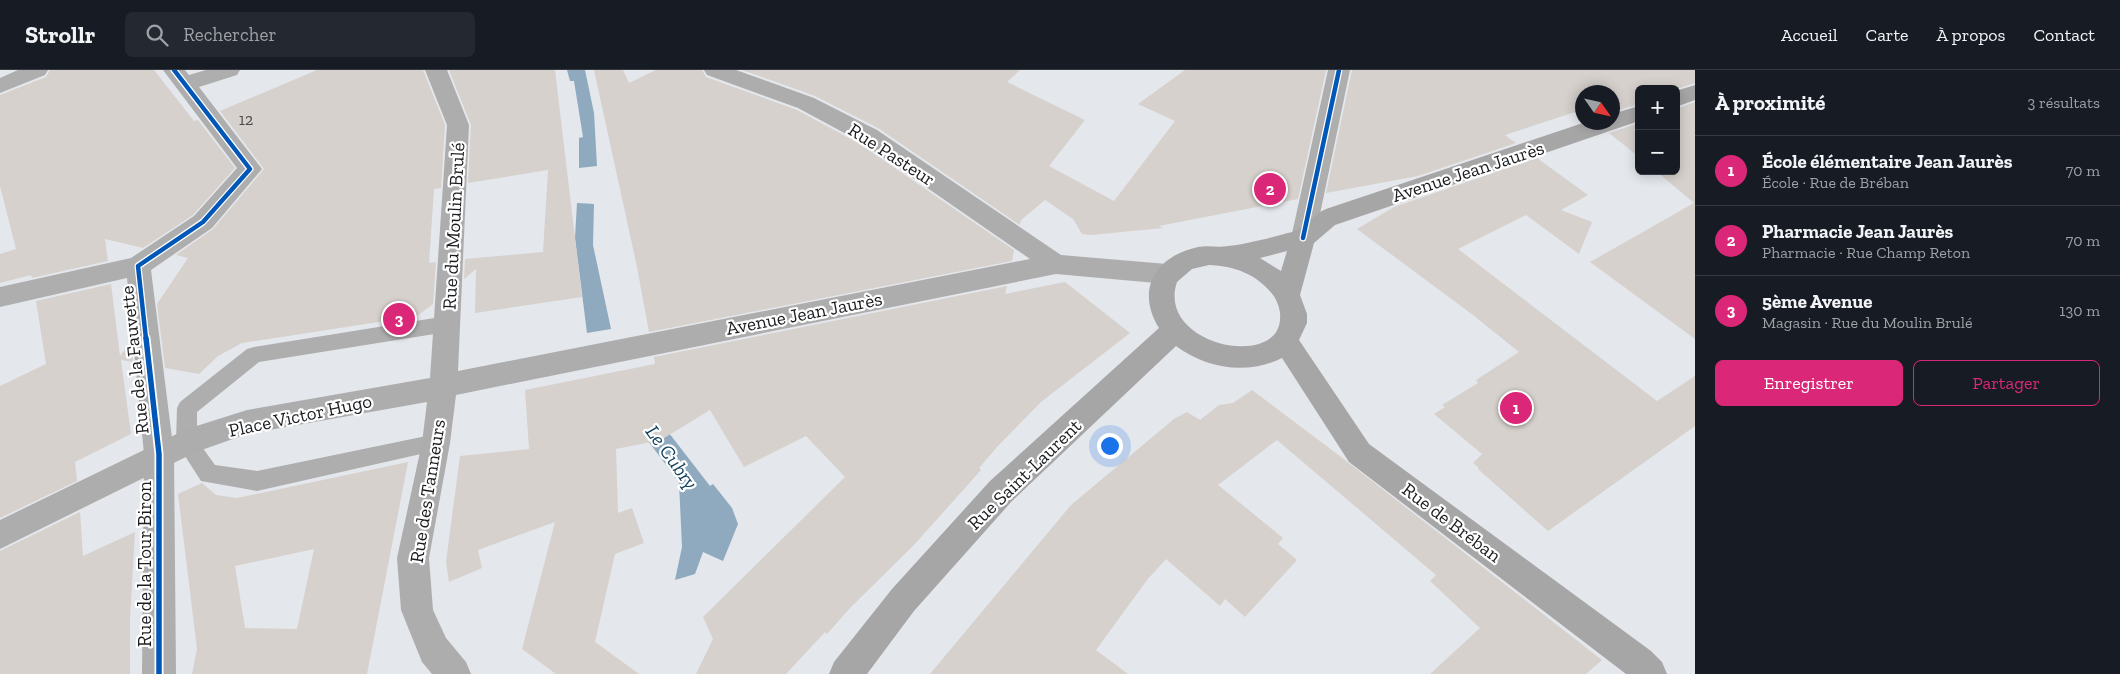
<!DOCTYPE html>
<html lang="fr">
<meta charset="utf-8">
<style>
:root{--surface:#171b24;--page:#242831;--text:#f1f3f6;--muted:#9ea1a6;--line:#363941;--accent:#db2777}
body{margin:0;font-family:"Zilla Slab",serif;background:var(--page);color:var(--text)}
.controls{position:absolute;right:15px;top:15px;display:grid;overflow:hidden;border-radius:8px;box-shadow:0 2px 12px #0003}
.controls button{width:45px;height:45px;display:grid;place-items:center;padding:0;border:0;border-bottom:1px solid var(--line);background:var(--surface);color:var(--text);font:25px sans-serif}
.compass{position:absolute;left:1575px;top:15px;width:45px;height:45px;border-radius:50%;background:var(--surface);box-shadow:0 2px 12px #0003;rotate:124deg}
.you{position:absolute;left:1109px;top:375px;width:18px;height:18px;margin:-12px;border:4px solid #fff;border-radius:50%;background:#1a73e8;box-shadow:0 0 0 8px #1a73e833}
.badge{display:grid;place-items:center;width:32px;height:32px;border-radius:50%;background:var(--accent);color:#fff;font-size:16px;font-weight:700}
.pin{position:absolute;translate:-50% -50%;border:2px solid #fff;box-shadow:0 1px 5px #0006}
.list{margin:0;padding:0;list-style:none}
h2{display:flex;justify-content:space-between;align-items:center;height:65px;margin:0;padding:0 20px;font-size:21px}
h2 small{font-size:16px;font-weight:400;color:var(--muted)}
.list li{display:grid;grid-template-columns:32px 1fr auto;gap:15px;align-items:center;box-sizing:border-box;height:70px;padding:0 20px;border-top:1px solid var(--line)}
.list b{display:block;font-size:19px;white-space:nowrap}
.list p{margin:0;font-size:16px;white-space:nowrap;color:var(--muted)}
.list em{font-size:16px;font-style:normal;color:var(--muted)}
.actions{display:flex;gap:10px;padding:15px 20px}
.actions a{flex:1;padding:11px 0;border:1px solid var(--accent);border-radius:8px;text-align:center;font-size:18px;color:var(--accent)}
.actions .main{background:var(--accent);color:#fff}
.icon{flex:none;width:28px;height:28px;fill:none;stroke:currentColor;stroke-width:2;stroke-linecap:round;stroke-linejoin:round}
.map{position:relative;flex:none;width:1695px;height:604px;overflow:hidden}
header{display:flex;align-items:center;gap:30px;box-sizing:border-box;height:70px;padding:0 25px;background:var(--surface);border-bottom:1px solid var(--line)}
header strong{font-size:24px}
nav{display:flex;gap:28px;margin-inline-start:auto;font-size:18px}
.search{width:350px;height:45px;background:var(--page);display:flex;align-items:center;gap:12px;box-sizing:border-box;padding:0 18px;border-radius:8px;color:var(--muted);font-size:19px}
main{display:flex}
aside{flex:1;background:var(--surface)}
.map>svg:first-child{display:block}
</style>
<header>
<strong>Strollr</strong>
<div class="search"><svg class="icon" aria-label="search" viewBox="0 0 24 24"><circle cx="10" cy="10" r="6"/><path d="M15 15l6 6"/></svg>Rechercher</div>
<nav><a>Accueil</a><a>Carte</a><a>À propos</a><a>Contact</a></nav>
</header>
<main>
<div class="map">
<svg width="1695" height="604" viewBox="0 0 1695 604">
<rect width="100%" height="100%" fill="#e4e7ec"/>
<!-- water -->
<path fill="#8fa9bf" d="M567,0h18l9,43 3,53 -18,2v-30l4,-1 -9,-56h-4z
M577,133l17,1 -1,41 18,84 -24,4 -12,-95z
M621,301l89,115 3,-2 19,24 6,16 -15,37 -20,-9 -8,22 -20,6 7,-33 -3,-65 -80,-106z"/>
<!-- building -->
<path fill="#d6d1cc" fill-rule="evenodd" d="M50,0h104l40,51 4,-1 37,48 -42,47 -50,33 -38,-9 3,22 -76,17 -1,-3 -31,8v-29l16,-5 -16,-63v-91l46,-18z
M317,0h106l22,55 -4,63 -7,1 -5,74 7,-1 -3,42 -16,12 -175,27 -24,13 -19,18 -34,-6 -8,-64 31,-46 -12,-3 37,-26 51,-60 -44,-58z
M449,0h106l27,227 -107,16 1,-44 -12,10 1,-20 78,-7 5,-82 -80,13 3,-58z
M594,0h29l6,13 27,-13h46l4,7 91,33 63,34 154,106 -2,11 -363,71 -12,-65z
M742,0h278l-13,12 78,38 -36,46 65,35 61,-80 -37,-17 47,-34h141l-28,129 -139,27 4,2 -72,7 -9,-1 -9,-15 -28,-19 -24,20 -1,5 -142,-97 -63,-32z
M1352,0h343v13l-19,6h-37v15l-27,8v-20h-30v19l-1,-1 -76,25 11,8 -98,33 -92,17z
M1695,32v237l-105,-77 104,-59 -38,-32h20v-62z
M1639,53v34l-30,-24z
M1537,88l51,37 -27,15 31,12 -13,32 -53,-39 -68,34 199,152 38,-25v50l-147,105 -70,-62v-2l-5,-4 9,-9 -48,-40 11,-7 -3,-2 36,-22 -2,-3 43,-28 -46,-37 -116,-86 37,-22z
M1065,212l65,51 -89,69 -44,45 -18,21 2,2 -67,75 -63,62 -24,27 -2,-2 -39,42h-90l17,-35 -10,-22 142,-140 -39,-41 -62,31 -34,-57 -49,30 -45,9 2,64 14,-5 12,35 -29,11 -20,88 44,32h-83l-34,-25 33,-127 -77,28 4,18 -33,14 -3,-20 14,-106 69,-7 -4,-59 130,-26 -1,-7 353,-71 -2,8z
M111,214l9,72 11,-15 2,21 -12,-2 10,74 -56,28 2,19 -77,37v-132l46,-22 -10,-63z
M1252,320l93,70 257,200 -16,14h-156l50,-46 -50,-47 6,-6 -159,-135 -59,45 65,53 -5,6 19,16 -52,57 -20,-18 -5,7 -54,-47 -19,21 -51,70 32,24h-198l141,-169 103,-86 13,-7 13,8 19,-15 14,-2z
M408,392l-41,212h-175l5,-25 -19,-155 24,-11 14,12 21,3zM314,479l-17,80 -52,-1 -10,-62z
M80,442l3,44 52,-24 -5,87v55h-130v-123z"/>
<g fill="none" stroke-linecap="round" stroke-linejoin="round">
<!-- lane -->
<path fill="#aeaeae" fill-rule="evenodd" d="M447,246l7,3 3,5 -3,5 -7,3 -188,30 -62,50v28l18,25 42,6 179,-37 7,3 4,6 -4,6 -186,42 -56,-10 -25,-39 1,-34 3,-6 67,-53 7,-2z"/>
<!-- street -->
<path fill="#aeaeae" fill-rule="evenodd" d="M18,0h30l-3,5 -45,18v-15z
M163,0h22l4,5 17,-5h34l-3,5 -38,12 63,82 -50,59 -61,42 23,184 2,220h-34l2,-220 -17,-176 -127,29v-20l131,-29 63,-42 43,-48z
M1328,0h22l-35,168 -3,7 -9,2 -9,-2 -3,-7z"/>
<!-- secondary -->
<path fill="#aeadae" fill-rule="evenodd" d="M425,0h22l22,55 -11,246 572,-112 -169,-117 -63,-34 -91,-33 -3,-5h32l78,28 63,32 184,125 106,9 9,3 4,7 -4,7 -9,3 -111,-10 -600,121 -6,48 -21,115 4,52 13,28 20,24 5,12h-39l-10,-12 -21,-52 -4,-52 25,-115 5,-41 -180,32 -51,18 -196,97v-29l187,-91 60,-19 183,-32 17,-253z"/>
<!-- primary -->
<path fill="#a7a6a7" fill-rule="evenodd" d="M1695,15v15l-19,7v-16z
M1639,36v15l-304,104 -21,18 -14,52 7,19v9l-8,17 70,104 282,207 11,11 5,12h-41l-277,-212 -67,-104c-35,17 -75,11 -106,-12l-164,155 -98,110 -47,63h-38l5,-12 58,-73 98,-108 169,-153c-24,-39 -3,-72 39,-81 10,-2 20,1 30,-1 19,-2 45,-9 64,-14 13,-4 21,-18 34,-23l260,-87h26v-8zM1287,181l-6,20 -21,-13zM1209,195c25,1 48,9 64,30 5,7 8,16 7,25 -4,50 -124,24 -103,-38l15,-13z"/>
<!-- cycleway-far1 casing -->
<g stroke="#fff" stroke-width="7">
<path id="cycleway-far1" d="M1303,168l36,-168
M146,269l-8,-73 65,-44 47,-53 -76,-99"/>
</g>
<!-- cycleway casing -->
<g stroke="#fff" stroke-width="9">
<path id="cycleway" d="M146,268l13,116v220"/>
</g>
<!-- cycleway-far1 -->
<use href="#cycleway-far1" stroke="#0057b8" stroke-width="4.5"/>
<!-- cycleway -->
<use href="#cycleway" stroke="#0057b8" stroke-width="5.5"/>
</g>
<g text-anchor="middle" stroke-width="4.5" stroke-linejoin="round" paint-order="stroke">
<!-- number labels -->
<g font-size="16" fill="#49494a">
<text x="246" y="55">12</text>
</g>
<!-- street labels -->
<g font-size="19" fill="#1a1c1f" stroke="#fff">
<text transform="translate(892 84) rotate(33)" y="7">Rue Pasteur</text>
<text transform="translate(1468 101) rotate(-18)" y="7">Avenue Jean Jaurès</text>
<text transform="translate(453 156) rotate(-87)" y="7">Rue du Moulin Brulé</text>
<text transform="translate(804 243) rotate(-11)" y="7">Avenue Jean Jaurès</text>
<text transform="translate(134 290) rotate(-96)" y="7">Rue de la Fauvette</text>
<text transform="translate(300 345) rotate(-12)" y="7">Place Victor Hugo</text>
<text transform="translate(1024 404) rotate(-44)" y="7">Rue Saint-Laurent</text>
<text transform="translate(427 421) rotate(-81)" y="7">Rue des Tanneurs</text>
<text transform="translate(1452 452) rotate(37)" y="7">Rue de Bréban</text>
<text transform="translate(144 494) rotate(-90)" y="7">Rue de la Tour Biron</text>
</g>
<!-- water labels -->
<g font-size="20" font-style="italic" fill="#0f3e5c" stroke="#fff">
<text transform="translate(672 387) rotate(54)" y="7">Le Cubry</text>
</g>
</g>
</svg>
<div class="controls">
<button>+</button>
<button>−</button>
</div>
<svg class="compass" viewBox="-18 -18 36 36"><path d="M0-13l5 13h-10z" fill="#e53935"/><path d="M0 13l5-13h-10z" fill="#9ea1a6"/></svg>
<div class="you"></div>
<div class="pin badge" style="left:1516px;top:338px">1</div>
<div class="pin badge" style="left:1270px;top:119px">2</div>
<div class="pin badge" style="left:399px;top:249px">3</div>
</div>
<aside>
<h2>À proximité<small>3 résultats</small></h2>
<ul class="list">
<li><span class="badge">1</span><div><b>École élémentaire Jean Jaurès</b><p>École · Rue de Bréban</p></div><em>70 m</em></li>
<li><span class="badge">2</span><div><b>Pharmacie Jean Jaurès</b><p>Pharmacie · Rue Champ Reton</p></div><em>70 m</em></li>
<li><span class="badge">3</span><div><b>5ème Avenue</b><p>Magasin · Rue du Moulin Brulé</p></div><em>130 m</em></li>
</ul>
<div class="actions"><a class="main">Enregistrer</a><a>Partager</a></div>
</aside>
</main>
